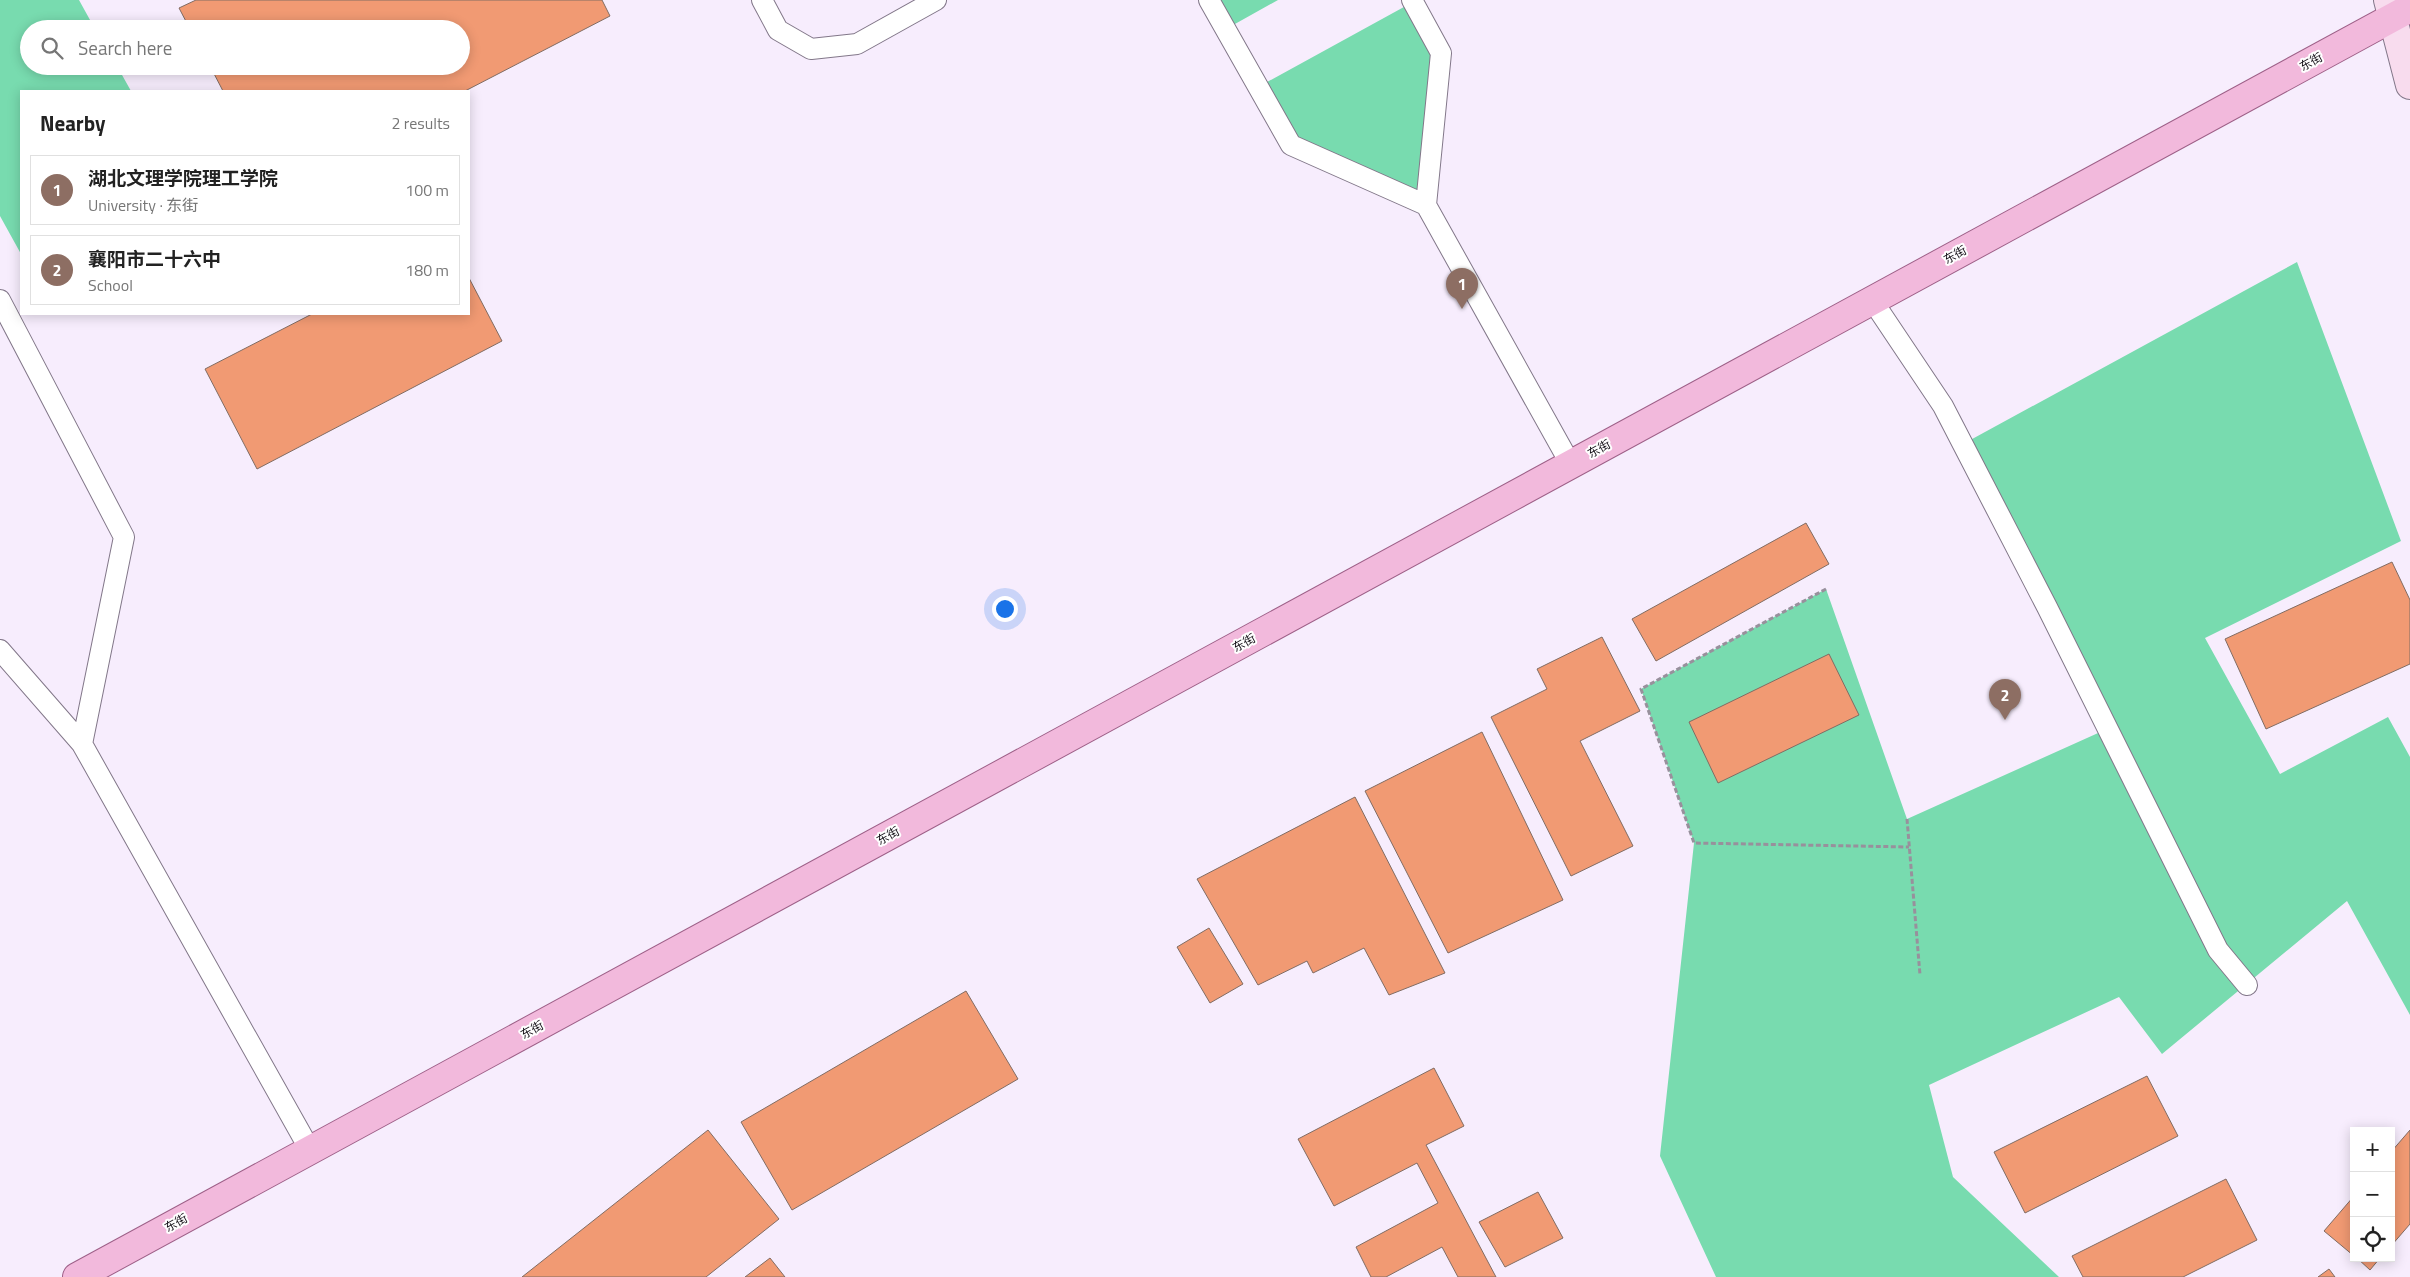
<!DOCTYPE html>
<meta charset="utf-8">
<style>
:root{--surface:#fff;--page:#f2f2f2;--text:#222;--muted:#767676;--line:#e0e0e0;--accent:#9d3395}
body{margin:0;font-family:"Titillium Web","Noto Sans SC",sans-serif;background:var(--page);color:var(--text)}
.controls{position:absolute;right:15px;bottom:15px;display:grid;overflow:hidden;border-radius:0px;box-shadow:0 2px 12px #0003}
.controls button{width:45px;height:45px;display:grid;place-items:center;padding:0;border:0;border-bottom:1px solid var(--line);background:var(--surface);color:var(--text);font:25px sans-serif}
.you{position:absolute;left:1004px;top:608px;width:18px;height:18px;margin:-12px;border:4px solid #fff;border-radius:50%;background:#1a73e8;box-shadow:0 0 0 8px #1a73e833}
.badge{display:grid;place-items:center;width:32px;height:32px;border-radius:50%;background:var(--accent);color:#fff;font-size:16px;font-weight:700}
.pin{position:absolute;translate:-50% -41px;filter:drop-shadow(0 1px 2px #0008)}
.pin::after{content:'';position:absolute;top:26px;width:18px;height:15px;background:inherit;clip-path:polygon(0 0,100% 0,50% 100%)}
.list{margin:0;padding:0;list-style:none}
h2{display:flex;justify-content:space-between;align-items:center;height:65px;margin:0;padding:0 20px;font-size:21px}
h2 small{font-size:16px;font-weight:400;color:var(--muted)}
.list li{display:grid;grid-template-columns:32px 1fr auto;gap:15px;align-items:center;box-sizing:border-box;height:70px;margin:0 10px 10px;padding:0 10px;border:1px solid var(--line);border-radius:0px}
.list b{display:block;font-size:19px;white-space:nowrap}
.list p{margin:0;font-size:16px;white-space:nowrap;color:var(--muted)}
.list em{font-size:16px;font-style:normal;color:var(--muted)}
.icon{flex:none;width:28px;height:28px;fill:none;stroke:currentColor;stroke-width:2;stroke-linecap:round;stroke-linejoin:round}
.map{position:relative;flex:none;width:2410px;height:1277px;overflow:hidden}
.search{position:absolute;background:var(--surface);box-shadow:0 2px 12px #0003;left:20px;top:20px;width:450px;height:55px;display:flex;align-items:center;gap:12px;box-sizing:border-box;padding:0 18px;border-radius:28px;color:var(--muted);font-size:19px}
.panel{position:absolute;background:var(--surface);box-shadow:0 2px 12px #0003;left:20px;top:90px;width:450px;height:225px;border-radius:0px}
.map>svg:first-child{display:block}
</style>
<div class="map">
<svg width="2410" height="1277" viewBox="0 0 2410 1277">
<rect width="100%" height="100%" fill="#f7edfd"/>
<!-- green -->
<path fill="#78dbaf" d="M0,0h79l16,29h-66v37h88l14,25h-110v163l-21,-38z
M1209,0h69l-52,29z
M1413,2l28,51 -15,152 -135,-60 -33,-58z
M2297,262l104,279 -196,97 75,136 108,-57 22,40v258l-63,-114 -185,153 -43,-57 -190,88 24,92 106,100h-343l-56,-121 34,-313 -53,-154 185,-100 81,230 200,-90 -144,-285z"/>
<!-- building -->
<path fill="#f19a73" stroke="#816c63" d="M196,0h406l8,16 -145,75h-242l-13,-25h251v-37h-271l-11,-21z
M469,278l33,63 -245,128 -52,-100 107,-55h157z
M1806,523l23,41 -173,97 -24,-42z
M2392,562l18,38v64l-144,65 -41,-90z
M1602,637l38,74 -60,30 53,105 -62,30 -80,-159 56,-28 -10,-20z
M1829,654l30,61 -141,68 -29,-61z
M1482,732l81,168 -115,53 -83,-162z
M1355,797l90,176 -56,22 -25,-47 -51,25 -6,-12 -49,24 -61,-106z
M1209,928l34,56 -33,19 -33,-56z
M966,991l52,88 -226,131 -51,-88z
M1434,1068l30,58 -38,19 70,132h-38l-16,-30 -56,30h-15l-15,-30 82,-44 -21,-40 -83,43 -36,-67z
M2147,1076l31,60 -153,77 -31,-61z
M708,1130l71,89 -73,58h-184z
M2410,1130v94l-19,22v-94z
M2226,1179l31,61 -74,37h-100l-11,-21z
M1538,1192l25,46 -58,29 -26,-45z
M2354,1196v60l-30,-25z
M770,1258l15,19h-40z
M2357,1258h23l-10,12z
M2329,1269l6,8h-17z"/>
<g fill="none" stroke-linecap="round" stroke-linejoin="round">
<!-- lane casing -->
<g stroke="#827789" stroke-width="22">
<path id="lane" d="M762,0l16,30 33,19 46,-5 79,-44
M1209,0l82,145 135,60 15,-152 -29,-53
M1426,205l145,260
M0,300l124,237 -42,207 228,406
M1872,300l71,106 104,201 171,343 29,35
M0,650l82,94"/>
</g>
<!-- secondary casing -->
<g stroke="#827789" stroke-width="30">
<path id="secondary" d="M2388,0l22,85"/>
</g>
<!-- primary casing -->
<g stroke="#9e6088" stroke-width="30">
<path id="primary" d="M77,1277l2333,-1269"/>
</g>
<!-- path -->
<path stroke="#98909c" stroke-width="3" stroke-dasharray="5 2.5" stroke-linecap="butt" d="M1826,589l-185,100 53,154 215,4
M1907,819l13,156"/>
<!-- lane -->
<use href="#lane" stroke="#fff" stroke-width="20"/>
<!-- secondary -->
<use href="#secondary" stroke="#f8dcee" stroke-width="28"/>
<!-- primary -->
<use href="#primary" stroke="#f2b9dc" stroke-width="28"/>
</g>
<g text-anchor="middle" stroke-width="4" stroke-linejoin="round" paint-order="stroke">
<!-- street labels -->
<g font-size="12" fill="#141017" stroke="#fff">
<text transform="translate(2311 62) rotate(-29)" y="4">东街</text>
<text transform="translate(1955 255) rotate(-29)" y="4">东街</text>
<text transform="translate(1599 449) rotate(-29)" y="4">东街</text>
<text transform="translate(1244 643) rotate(-29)" y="4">东街</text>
<text transform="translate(888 836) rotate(-29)" y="4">东街</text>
<text transform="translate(532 1030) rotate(-29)" y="4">东街</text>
<text transform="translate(176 1223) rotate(-29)" y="4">东街</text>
</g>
</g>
</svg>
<div class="controls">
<button>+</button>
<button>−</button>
<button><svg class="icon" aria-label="locate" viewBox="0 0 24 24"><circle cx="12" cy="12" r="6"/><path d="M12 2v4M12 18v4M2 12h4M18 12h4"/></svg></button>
</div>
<div class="you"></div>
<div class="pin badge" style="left:1462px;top:309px;background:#8d6e63">1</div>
<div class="pin badge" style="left:2005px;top:720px;background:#8d6e63">2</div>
<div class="search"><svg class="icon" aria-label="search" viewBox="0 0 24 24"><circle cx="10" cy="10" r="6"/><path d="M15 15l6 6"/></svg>Search here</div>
<section class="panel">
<h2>Nearby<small>2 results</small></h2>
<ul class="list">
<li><span class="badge" style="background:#8d6e63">1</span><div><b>湖北文理学院理工学院</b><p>University · 东街</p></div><em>100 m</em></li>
<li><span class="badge" style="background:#8d6e63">2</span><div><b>襄阳市二十六中</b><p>School</p></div><em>180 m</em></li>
</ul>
</section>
</div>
